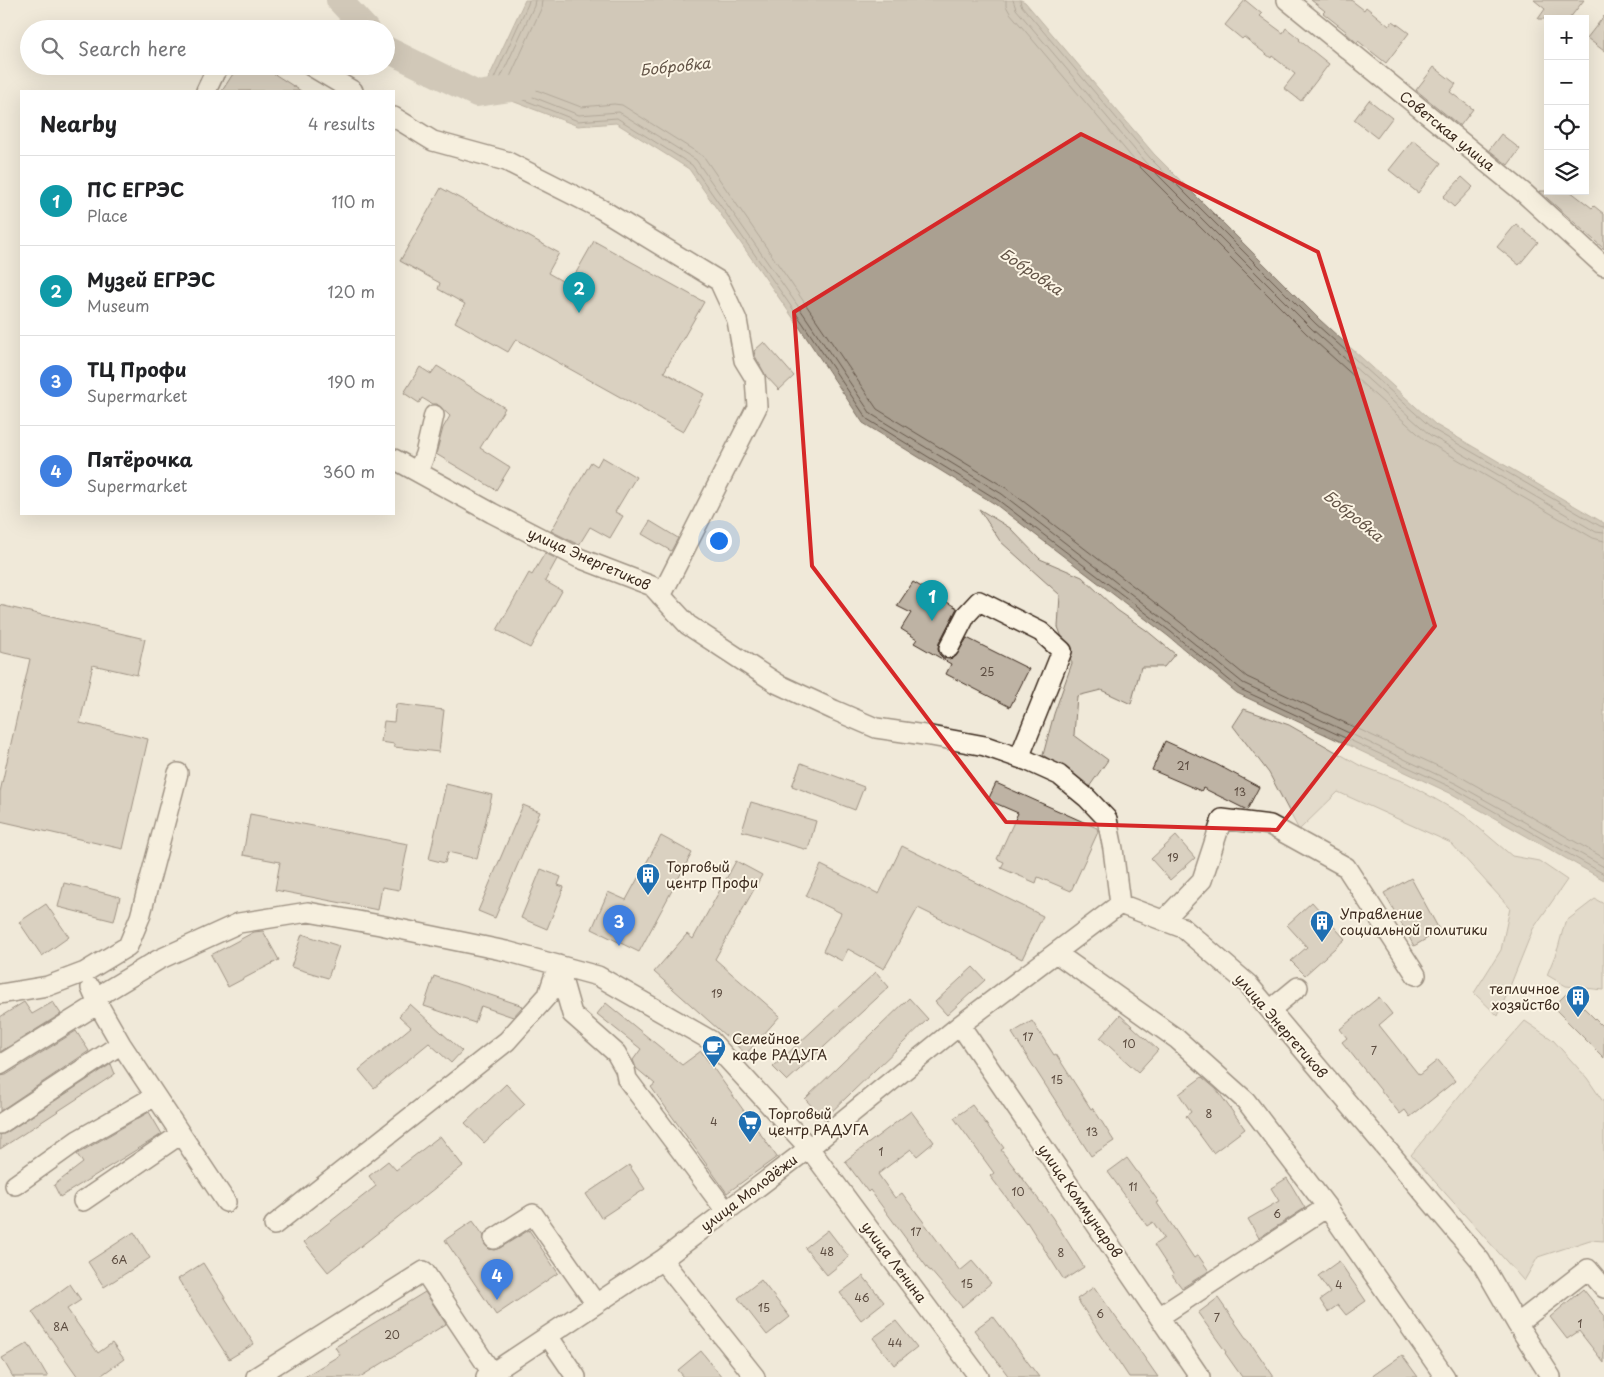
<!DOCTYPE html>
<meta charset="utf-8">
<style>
:root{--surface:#fff;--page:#f2f2f2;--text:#202124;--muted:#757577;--line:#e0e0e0;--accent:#2563eb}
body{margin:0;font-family:"Playpen Sans",sans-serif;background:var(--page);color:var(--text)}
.controls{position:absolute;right:15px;top:15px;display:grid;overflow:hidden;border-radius:0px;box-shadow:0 5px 20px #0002}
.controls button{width:45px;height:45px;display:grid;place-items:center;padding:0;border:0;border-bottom:1px solid var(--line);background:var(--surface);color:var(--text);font:25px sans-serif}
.you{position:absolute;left:718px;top:540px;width:18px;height:18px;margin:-12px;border:4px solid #fff;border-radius:50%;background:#1a73e8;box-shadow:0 0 0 8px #1a73e833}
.badge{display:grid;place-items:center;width:32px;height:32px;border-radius:50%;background:var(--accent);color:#fff;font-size:16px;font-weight:700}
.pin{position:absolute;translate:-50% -41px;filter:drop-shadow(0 1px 2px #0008)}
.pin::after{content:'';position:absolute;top:26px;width:18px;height:15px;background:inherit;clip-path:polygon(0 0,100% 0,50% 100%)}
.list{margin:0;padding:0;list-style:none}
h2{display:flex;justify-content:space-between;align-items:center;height:65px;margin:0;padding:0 20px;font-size:21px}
h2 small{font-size:16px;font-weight:400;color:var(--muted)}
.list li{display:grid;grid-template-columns:32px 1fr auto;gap:15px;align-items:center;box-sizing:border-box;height:90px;padding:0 20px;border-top:1px solid var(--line)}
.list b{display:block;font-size:19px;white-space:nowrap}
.list p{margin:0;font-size:16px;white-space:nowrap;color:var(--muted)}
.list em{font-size:16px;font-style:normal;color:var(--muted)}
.icon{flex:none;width:28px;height:28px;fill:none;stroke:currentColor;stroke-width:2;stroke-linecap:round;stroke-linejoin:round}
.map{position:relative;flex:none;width:1604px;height:1377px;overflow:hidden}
.search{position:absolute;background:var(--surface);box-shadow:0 5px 20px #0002;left:20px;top:20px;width:375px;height:55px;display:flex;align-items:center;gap:12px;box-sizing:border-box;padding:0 18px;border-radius:28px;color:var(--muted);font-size:19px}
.panel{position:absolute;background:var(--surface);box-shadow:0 5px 20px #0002;left:20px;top:90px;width:375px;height:425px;border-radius:0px}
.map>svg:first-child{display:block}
</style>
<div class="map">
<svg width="1604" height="1377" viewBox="0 0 1604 1377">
<rect width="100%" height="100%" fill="#f0e9d9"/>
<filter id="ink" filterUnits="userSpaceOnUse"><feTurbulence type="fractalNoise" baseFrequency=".02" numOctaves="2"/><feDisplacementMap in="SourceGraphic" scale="10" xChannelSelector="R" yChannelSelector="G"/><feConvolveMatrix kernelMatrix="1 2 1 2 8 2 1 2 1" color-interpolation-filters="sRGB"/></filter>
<g filter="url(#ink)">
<!-- green -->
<path fill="#d2c9ba" stroke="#867a6c" d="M979,509l31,19 30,31 42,18 35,33 29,20 29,24 -11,13h-23l-10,37 -30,-14 -24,6 -3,39 34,25 -19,27 -46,-32 11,-41 18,-51 -14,-36 2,-32 -60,-54z
M1244,709l45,16 70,40 48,18 58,33 47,40 27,5 28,19 -34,49 -35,87 -24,-23 27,-43 9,-42 -59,-65 -113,-51 -39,38 -30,-57 -36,-47z
M1595,899l9,5v86l-38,-4 -19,-11 11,-27 7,-26z
M1525,1021l28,19 34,38 17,25v138l-14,-1 -52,17 -14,24 -113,-126 57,-70z"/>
<!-- water -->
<path fill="#aaa091" stroke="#7e7163" d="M525,0h496l4,2 129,152 166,166 116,105 168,98v357l-152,-86 -215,-101 -69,-57 -173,-132 -132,-81 -65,-98 -109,-156 -73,-46 -38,3 -95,-36z"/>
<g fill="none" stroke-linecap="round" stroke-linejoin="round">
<!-- shore -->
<path stroke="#67594c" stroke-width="1" d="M529,0l-1,4 -37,81v2l87,34 39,-3 75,47 110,157 65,97 131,81 173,132 69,57 215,100 149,85
M535,0l-1,6 -35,75 1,3 79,31 40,-3 77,48 111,159 64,95 131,80 173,134 68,55 214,101 147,83
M542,0l-1,9 -31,68v3l71,27 33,-3 8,1 76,48 6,4 109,158 64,94 129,79 174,134 67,55 214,100 143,81
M1006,0v6l4,7 130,154 167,167 119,107 167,97 11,3
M1013,0l3,9 129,153 167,167 118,106 166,97 8,1
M1020,0l1,5 129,153 166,166 118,106 166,96 4,1"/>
<!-- river -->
<path stroke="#aaa091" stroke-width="26" d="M339,0l27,29
M386,49l91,45 47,-7"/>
</g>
<!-- building -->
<path fill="#beb3a4" stroke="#3b2a1e" d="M1245,0l17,14 -2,2 23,17 3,-5 14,11 -1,1 30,24 -28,37 -17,-13 11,-14 -23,-18 -1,2 -27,-21 -2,2 -17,-14z
M1311,0h40l13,10 2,-3 23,19 4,-5 16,12 -23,30 -28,-22 -1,2 -11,-10 1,-1 -24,-19 2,-2z
M1534,0h50l-15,19h-31l7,-10z
M1604,16v35l-17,-13z
M238,66h24l39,25h-79z
M1434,67l22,17 -6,8 23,17 -13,17 -44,-36z
M1369,100l23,18 -15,20 -23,-18z
M1501,134l19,15 -12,16 -19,-15z
M1413,140l28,23 -23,30 -29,-23z
M1462,177l11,10 -19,20 -11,-10z
M441,188l118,65 -11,20 21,12 25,-44 110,61 -40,70 40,22 -21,38 -167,-93 -8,13 -53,-30 10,-18 -27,-15 2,-6 -40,-22z
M1539,191h31l22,17 2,-2 10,8v35z
M1516,224l22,18 -19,23 -22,-18z
M764,342l30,34 -15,14 -13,-14 -11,-20 -1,-5z
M437,366l68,42 -25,40 30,19 -14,23 -60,-36 7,-26 7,-12 -13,-12h-5l-10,-6 -3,5 -15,-10 16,-26 11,7z
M602,457l34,20 -21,35 8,4 -13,22 -20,-11 -11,18 -28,-14 40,-69 6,4z
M650,521l28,17 -7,13 -29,-17z
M545,553l12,6 -12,22 17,10 -32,57 -33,-18 32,-57 3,2z
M913,582l44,26 -18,35 -1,5 1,6 4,4 6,1 6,-2 12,-19 62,31 -19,38 -64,-33 5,-10 -37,-21 3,-4 -16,-10 10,-16 -14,-7z
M0,605l145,34 -8,36 -44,-10 -13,58 68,16 -25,110 -123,-28v-29l30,-133 -30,-7z
M396,704l48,6 -5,42 -45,-5v-3l-13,-2 3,-21 10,1z
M1165,741l49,22 45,24 -12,23 -44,-22 -2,3 -49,-21z
M801,763l63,24 -9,23 -63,-24z
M996,783l101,45 1,4 -27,59 -33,-14 -2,6 -35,-15 3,-6 -7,-3 21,-46 -30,-13z
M446,784l46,11 -15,64 -29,-7 -3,11 -16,-4z
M751,802l65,19 -8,29 -66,-19z
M523,805l17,7 -45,106 -17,-7z
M250,814l158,30 -9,46 -17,-3 -4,23 -103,-20 5,-28 -37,-7z
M661,836l31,17 -53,99 -47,-23 16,-37 18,8z
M1176,836l19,22 -25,22 -19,-21z
M902,846l141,70 -21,43 -104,-51 -34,61 -36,-20 -6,12 -19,-10 18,-38 -35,-17 15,-31 58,29z
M736,861l26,14 -47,84 65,57 -34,38 -92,-82 33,-38 6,5z
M541,869l20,8 -3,8 6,2 -17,42 -26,-11z
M1411,878l29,53 -26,15 -30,-53z
M64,883l56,14 -6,24 -56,-14z
M1312,902l33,37 -40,36 -14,-14 16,-14 -20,-22z
M46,904l23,33 -27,19 -23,-34z
M263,931l16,29 -51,27 -17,-32 43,-23z
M302,934l37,12 -11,32 -37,-11z
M973,967l12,13 -38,35 -12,-13z
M876,972l13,15 -102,94 -14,-14z
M434,976l89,30 -10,11 -32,-11 -6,17 -51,-17z
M1568,992l36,36v30l-51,-51z
M1379,997l13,17 -13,11 40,50 19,-15 17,21 -45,36 -5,-7 -5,4 -58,-72 5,-4 -7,-9z
M909,998l19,21 -104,100 -19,-20z
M24,1002l8,12 21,-12 8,12 -61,38v-35z
M606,1003l76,62 19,-14 76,106 -50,36 -76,-106 4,-3 -19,-16 -3,-8 8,-11 -44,-35z
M410,1004l52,47 -11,12 -22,-20 -55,45 -15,-18 52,-43 -12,-11z
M1120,1015l38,35 -20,22 -38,-34z
M1032,1021l22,34 2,-1 35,55 2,-1 21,33 -23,15 -79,-123z
M76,1031l13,20 -89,60v-35l6,-1z
M111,1064l4,10 -115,75v-14l6,-2z
M1202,1077l15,13 28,39 -32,24 -27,-37 5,-4 -12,-18z
M506,1084l19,20 -41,39 -19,-20z
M972,1105l32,43 -3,2 51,67 32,50 -20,13 -37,-58 -1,1 -36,-47 4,-3 -40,-55z
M911,1111l23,31 -17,14 -6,-7 -33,25 17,24 7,-5 58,78 12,-10 19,22 -29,24 -32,-37h-1l-59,-80 -2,2 -23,-31z
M149,1112l13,22 -102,63 -6,-12 29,-22 -6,-9z
M440,1136l23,30 -135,106 -24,-30 72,-56 -7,-10 19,-15 8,9z
M1127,1158l32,44 -2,1 37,55 4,-3 11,16 -27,17 -10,-13 1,-1 -19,-29 10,-7 -11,-16 -6,4 -39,-54z
M629,1165l16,24 -44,29 -15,-24z
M1287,1178l18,30 -46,30 -11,-19 31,-18 -8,-13z
M473,1221l11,15 -1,4 2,5 4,4 5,1 6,-2 29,-18 29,43 -62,42 -51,-75z
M828,1230l21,27 -22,18 -22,-27z
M134,1232l16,26 -46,29 -16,-25z
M1339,1261l27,40 -20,14 -8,-10 -10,7 -8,-12 10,-7 -12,-17z
M203,1263l51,81 -25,15 -51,-80z
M863,1276l21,26 -23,18 -21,-27z
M761,1280l29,37 -23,18 -29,-37z
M70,1284l11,16 -14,9 31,44 14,-10 12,16 -25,18h-21l-46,-65z
M1094,1287l41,57 23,33h-29l-52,-78z
M1583,1289l21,26v48l-25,-32 -12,8 -17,-22z
M425,1292l21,32 -86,53h-56l36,-22 -5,-8z
M1218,1298l28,40h1l27,39h-32l-17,-24 1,-1 -28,-39z
M993,1316l46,61h-30l-35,-47z
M896,1321l21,26 -23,18 -21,-27z
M28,1343l20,34h-35l-11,-19z
M701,1351l21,26h-38l-6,-7z
M1402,1355l16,22h-47z"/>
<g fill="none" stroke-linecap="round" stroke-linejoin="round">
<!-- minor casing -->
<g stroke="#3b2a1e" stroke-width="22">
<path id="minor" d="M1287,0l237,193 80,73
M311,66l42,25
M206,91l9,-19 5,-6
M394,117l39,24 73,20 95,48 118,72 18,39 7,40 11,18 2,29 -96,189
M394,459l98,54 87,45 73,28 36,39 90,59 56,26 42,18 55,8 54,10 43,15 31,14 28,23 20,21 6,30 7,55
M418,472l7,-18 9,-39
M949,648l17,-33 13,-14 62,31 21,19 -43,107
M1120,904l63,24 65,56 232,276 37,64 34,53
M1164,920l38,-40 20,-61 48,6 76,42 70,108
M1056,953l121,86 69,62 81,106 118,170
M558,965l14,49 44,39 9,16 2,10 99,132
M91,988l7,16 23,40 105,158
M0,994l48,-8 37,-14 43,-26 12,-29 38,-144
M95,998l63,-38 81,-37 69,-11 72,13 126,26 92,25 112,64 99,108 170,229
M1270,1010l28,-23
M960,1025l240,352
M0,1065l98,-61
M0,1124l121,-80
M15,1185l63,-45 77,-44
M83,1201l98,-67
M274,1225l233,-184 41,-46 10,-30
M494,1239l39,-25 63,90
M662,1260l93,117
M1159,1317l168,-110
M1517,1324l71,-55 16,19
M548,1336l28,41
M256,1377l168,-106 68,102
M486,1377l176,-117 147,-112 151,-123 160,-121"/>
</g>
<!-- minor -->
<use href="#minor" stroke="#fcf5e5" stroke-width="19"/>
</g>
</g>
<!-- marked area -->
<path d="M0 0H1604V1377H0ZM1081,134l237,118 117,374 -158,204 -271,-8 -194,-256 -18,-254z" fill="#f0e9d9" fill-opacity=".55" fill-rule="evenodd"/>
<path fill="none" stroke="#d62828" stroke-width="4" stroke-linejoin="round" d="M1081,134l237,118 117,374 -158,204 -271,-8 -194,-256 -18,-254z"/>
<!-- icons -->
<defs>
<g id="building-pin" transform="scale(1.25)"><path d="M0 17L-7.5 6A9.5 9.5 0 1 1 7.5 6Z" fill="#1f6fb2" stroke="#fcf5e5"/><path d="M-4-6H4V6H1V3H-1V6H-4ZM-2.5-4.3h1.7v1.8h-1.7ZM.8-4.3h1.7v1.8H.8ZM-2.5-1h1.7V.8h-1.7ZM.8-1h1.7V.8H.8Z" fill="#fff"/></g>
<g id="cafe-pin" transform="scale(1.25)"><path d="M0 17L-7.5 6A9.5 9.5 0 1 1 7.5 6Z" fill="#1f6fb2" stroke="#fcf5e5"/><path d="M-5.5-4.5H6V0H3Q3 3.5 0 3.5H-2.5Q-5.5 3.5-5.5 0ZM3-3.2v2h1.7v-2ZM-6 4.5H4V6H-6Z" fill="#fff"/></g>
<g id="supermarket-pin" transform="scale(1.25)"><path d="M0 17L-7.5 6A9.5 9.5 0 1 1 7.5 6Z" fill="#1f6fb2" stroke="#fcf5e5"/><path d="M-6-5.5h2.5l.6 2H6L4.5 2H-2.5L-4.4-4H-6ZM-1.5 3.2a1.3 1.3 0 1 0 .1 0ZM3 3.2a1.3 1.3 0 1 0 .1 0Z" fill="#fff"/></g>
</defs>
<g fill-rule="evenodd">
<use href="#building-pin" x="648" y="875"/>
<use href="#building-pin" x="1322" y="922"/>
<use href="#building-pin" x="1578" y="997"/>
<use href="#cafe-pin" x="714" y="1047"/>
<use href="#supermarket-pin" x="750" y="1122"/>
</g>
<g text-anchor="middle" stroke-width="4" stroke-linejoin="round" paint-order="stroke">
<!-- number labels -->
<g font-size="11" fill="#5c4c40">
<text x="987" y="676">25</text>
<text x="1183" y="770">21</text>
<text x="1240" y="796">13</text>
<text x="1173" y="862">19</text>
<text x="717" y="998">19</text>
<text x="1028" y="1041">17</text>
<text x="1129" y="1048">10</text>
<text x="1374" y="1055">7</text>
<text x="1057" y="1084">15</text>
<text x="1209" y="1118">8</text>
<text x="714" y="1126">4</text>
<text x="1092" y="1136">13</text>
<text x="881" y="1156">1</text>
<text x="1133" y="1191">11</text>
<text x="1018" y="1196">10</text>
<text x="1277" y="1218">6</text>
<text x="916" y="1236">17</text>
<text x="827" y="1256">48</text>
<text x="1061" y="1257">8</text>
<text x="119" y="1264">6А</text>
<text x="967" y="1288">15</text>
<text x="1339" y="1289">4</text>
<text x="862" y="1302">46</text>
<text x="764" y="1312">15</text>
<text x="1100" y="1318">6</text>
<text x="1217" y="1322">7</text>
<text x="1580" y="1328">1</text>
<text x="61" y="1331">8А</text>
<text x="392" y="1339">20</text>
<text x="895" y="1347">44</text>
</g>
<!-- street labels -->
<g font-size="14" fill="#3b2a1e" stroke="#fcf5e5">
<text transform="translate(1447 131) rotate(39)" y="5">Советская улица</text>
<text transform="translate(589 559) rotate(24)" y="5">улица Энергетиков</text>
<text transform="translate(1281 1026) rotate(49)" y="5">улица Энергетиков</text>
<text transform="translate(749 1193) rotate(-37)" y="5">улица Молодёжи</text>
<text transform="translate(1080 1201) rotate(55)" y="5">улица Коммунаров</text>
<text transform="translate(894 1262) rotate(53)" y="5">улица Ленина</text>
</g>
<!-- poi labels -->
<g font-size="14" fill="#3b2a1e" stroke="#fcf5e5" text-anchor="start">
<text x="666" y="872">Торговый<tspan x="666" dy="16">центр Профи</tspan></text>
<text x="1340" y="919">Управление<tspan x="1340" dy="16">социальной политики</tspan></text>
<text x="1560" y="994" text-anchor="end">тепличное<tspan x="1560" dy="16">хозяйство</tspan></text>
<text x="732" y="1044">Семейное<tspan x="732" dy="16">кафе РАДУГА</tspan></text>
<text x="768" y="1119">Торговый<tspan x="768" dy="16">центр РАДУГА</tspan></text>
</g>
<!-- water labels -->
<g font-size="15" font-style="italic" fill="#625346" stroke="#fcf5e5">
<text transform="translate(675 67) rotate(-6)" y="5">Бобровка</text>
<text transform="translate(1031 272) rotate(34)" y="5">Бобровка</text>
<text transform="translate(1353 516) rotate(39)" y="5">Бобровка</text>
</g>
</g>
</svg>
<div class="controls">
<button>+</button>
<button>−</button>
<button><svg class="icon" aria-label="locate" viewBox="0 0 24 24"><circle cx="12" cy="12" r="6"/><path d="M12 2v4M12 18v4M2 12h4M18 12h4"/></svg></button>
<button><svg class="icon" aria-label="layers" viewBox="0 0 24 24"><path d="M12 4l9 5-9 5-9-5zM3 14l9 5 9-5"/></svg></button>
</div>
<div class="you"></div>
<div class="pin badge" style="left:932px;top:621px;background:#0f9aa8">1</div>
<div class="pin badge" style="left:579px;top:313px;background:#0f9aa8">2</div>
<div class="pin badge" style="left:619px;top:946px;background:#3f7fe0">3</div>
<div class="pin badge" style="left:497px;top:1300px;background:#3f7fe0">4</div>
<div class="search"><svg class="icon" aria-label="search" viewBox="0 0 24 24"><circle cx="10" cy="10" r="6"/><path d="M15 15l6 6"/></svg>Search here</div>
<section class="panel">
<h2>Nearby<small>4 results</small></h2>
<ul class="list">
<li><span class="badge" style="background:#0f9aa8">1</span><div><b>ПС ЕГРЭС</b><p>Place</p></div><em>110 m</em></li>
<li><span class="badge" style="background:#0f9aa8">2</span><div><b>Музей ЕГРЭС</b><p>Museum</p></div><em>120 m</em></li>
<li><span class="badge" style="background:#3f7fe0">3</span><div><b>ТЦ Профи</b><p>Supermarket</p></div><em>190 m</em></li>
<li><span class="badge" style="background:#3f7fe0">4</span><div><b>Пятёрочка</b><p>Supermarket</p></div><em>360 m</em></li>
</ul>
</section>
</div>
